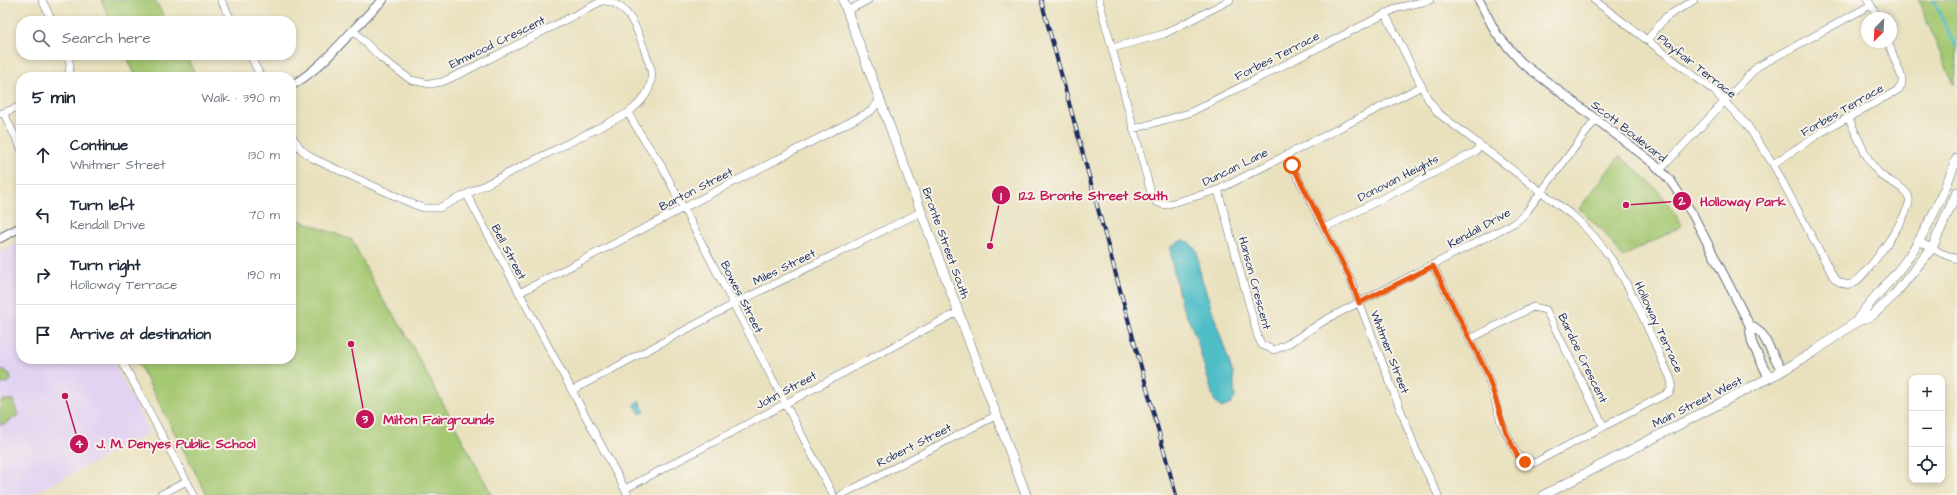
<!DOCTYPE html>
<meta charset="utf-8">
<style>
:root{--surface:#fff;--page:#f6f6f7;--text:#1f2937;--muted:#747a83;--line:#e0e1e3}
body{margin:0;font-family:"Architects Daughter",sans-serif;background:var(--page);color:var(--text)}
.controls{position:absolute;right:12px;bottom:12px;display:grid;overflow:hidden;border-radius:8px;box-shadow:0 2px 6px #0003}
.controls button{width:36px;height:36px;display:grid;place-items:center;padding:0;border:0;border-bottom:1px solid var(--line);background:var(--surface);color:var(--text);font:20px sans-serif}
.compass{position:absolute;left:1861px;top:12px;width:36px;height:36px;border-radius:50%;background:var(--surface);box-shadow:0 2px 6px #0003;rotate:204deg}
.stop{position:absolute;width:12px;height:12px;margin:-9px;border:3px solid #ea580c;border-radius:50%;background:#fff}
.stop.end{background:#ea580c;border-color:#fff;box-shadow:0 1px 4px #0008}
.list{margin:0;padding:0;list-style:none}
h2{display:flex;justify-content:space-between;align-items:center;height:52px;margin:0;padding:0 16px;font-size:17px}
h2 small{font-size:13px;font-weight:400;color:var(--muted)}
.list li{display:grid;grid-template-columns:26px 1fr auto;gap:12px;align-items:center;box-sizing:border-box;height:60px;padding:0 16px;border-top:1px solid var(--line)}
.list b{display:block;font-size:15px;white-space:nowrap}
.list p{margin:0;font-size:13px;white-space:nowrap;color:var(--muted)}
.list em{font-size:13px;font-style:normal;color:var(--muted)}
.icon{flex:none;width:22px;height:22px;fill:none;stroke:currentColor;stroke-width:2;stroke-linecap:round;stroke-linejoin:round}
.map{position:relative;flex:none;width:1957px;height:495px;overflow:hidden}
.search{position:absolute;background:var(--surface);box-shadow:0 2px 6px #0003;left:16px;top:16px;width:280px;height:44px;display:flex;align-items:center;gap:10px;box-sizing:border-box;padding:0 14px;border-radius:16px;color:var(--muted);font-size:15px}
.panel{position:absolute;background:var(--surface);box-shadow:0 2px 6px #0003;left:16px;top:72px;width:280px;height:292px;border-radius:16px}
.map>svg:first-child{display:block}
</style>
<div class="map">
<svg width="1957" height="495" viewBox="0 0 1957 495">
<rect width="100%" height="100%" fill="#f7f3e8"/>
<filter id="ink" filterUnits="userSpaceOnUse"><feTurbulence type="fractalNoise" baseFrequency=".025" numOctaves="2"/><feDisplacementMap in="SourceGraphic" scale="8" xChannelSelector="R" yChannelSelector="G"/><feConvolveMatrix kernelMatrix="1 2 1 2 8 2 1 2 1" color-interpolation-filters="sRGB"/></filter>
<filter id="wash" filterUnits="userSpaceOnUse"><feTurbulence type="fractalNoise" baseFrequency=".012" numOctaves="4" result="noise"/><feDisplacementMap in="SourceGraphic" scale="16" xChannelSelector="R" yChannelSelector="G"/><feGaussianBlur stdDeviation="0.9" result="paint"/><feColorMatrix in="noise" values="0 0 0 0 0 0 0 0 0 0 0 0 0 0 0 0 0 1.4 0 .05"/><feComposite in="paint" operator="in"/></filter>
<g filter="url(#wash)">
<rect width="100%" height="100%" fill="#e9e1be"/>
<!-- built -->
<path fill="#e3d3f2" d="M21,241v118h91l38,74 -119,62h-31v-243z"/>
<!-- green -->
<path fill="#a5c872" stroke="#607c68" d="M101,0h54l12,21h-56z
M1918,0h39v63l-4,21z
M126,55h59l11,20 -2,2h-58z
M1619,156c27,20 47,40 63,70l-60,31 -18,-25 -25,-23z
M291,217l61,23 29,57 22,32 89,166h-285l-71,-136h155z
M4,370l6,4 1,6 -3,3 -8,1v-13z
M3,400h10l5,15 -13,9 -5,1v-23z"/>
<!-- water -->
<path fill="#50bec7" stroke="#367692" d="M1182,240l7,2 8,8 2,20 34,104 2,23 -4,7 -10,4 -7,-8 -19,-66 -14,-30 -8,-36 -3,-20z
M640,401l5,11 -5,2 -6,-10z"/>
<g fill="none" stroke-linecap="round" stroke-linejoin="round">
<!-- stream -->
<path stroke="#50bec7" stroke-width="2.5" d="M1933,0l23,47"/>
</g>
</g>
<g filter="url(#ink)">
<g fill="none" stroke-linecap="round" stroke-linejoin="round">
<!-- minor casing -->
<g stroke="#636d80" stroke-width="8">
<path id="minor" d="M42,0l10,21
M221,0l11,21
M1099,0l52,193 5,9 9,3 53,-15 204,-104
M1594,0l119,90 34,35 26,39 60,112c4,6 13,11 21,7 12,-7 59,-72 55,-85 -3,-12 -22,-16 -30,-25 -14,-14 -21,-38 -31,-55
M1868,0l10,18
M847,11l21,-11
M1385,13l43,86 10,14 135,103c51,43 69,103 97,161l2,7 -2,8 -136,71 -12,-3 -7,-9 -14,-29 -14,-49 -54,-107
M1647,40l19,-23 28,-17
M1112,48l52,-14 66,-34
M67,55l3,9 -1,13
M250,55l11,22
M628,113l15,25 16,23 174,334
M0,114l21,-8
M4,114l17,34
M1133,129l56,-16 208,-105 33,-8
M291,135l10,14 11,9 103,47 9,3h15l189,-95c15,-12 26,-24 23,-44 -8,-22 -18,-69 -49,-68l-136,70 -24,11 -12,2 -19,-4 -30,-22 -27,-27
M1286,155l63,121 67,174 22,45
M1773,164l49,-32 76,-42 4,-6v-6l-14,-36
M1660,170l97,-103 114,-62
M1218,190l40,147 4,8 12,5 12,-5 41,-26 187,-96 10,-8 72,-96
M467,195l161,300
M1324,228l151,-76 5,-7
M1918,241l23,12 16,6
M519,293l352,-182 9,-11
M1470,339l63,-32 13,3 58,117
M121,359l73,136
M573,390l161,-86 187,-92
M625,489l333,-177
M160,495l27,-14
M841,495l156,-80"/>
</g>
<!-- tertiary casing -->
<g stroke="#636d80" stroke-width="10">
<path id="tertiary" d="M1479,0l17,33 25,29 131,100 18,18 23,35 56,109 3,19 17,35
M291,86c36,-21 61,-58 92,-86
M0,238l21,-11
M1749,324l13,10 20,37"/>
</g>
<!-- secondary casing -->
<g stroke="#636d80" stroke-width="10">
<path id="secondary" d="M843,0l183,495
M1856,322c14,-23 36,-41 51,-63 22,-31 37,-67 50,-101
M1544,495l238,-124 33,-20 41,-29 17,-7 22,-21 37,-46 25,-56"/>
</g>
<!-- minor -->
<use href="#minor" stroke="#fff" stroke-width="7"/>
<!-- tertiary -->
<use href="#tertiary" stroke="#fff" stroke-width="8"/>
<!-- secondary -->
<use href="#secondary" stroke="#fff" stroke-width="9"/>
<!-- rail casing -->
<g stroke="#1b2f5e" stroke-width="4">
<path id="rail" d="M1041,0l135,495"/>
</g>
<!-- rail -->
<use href="#rail" stroke="#f7f3e8" stroke-width="2.5" stroke-dasharray="8" stroke-linecap="butt"/>
</g>
</g>
<g fill="none" stroke-linecap="round" stroke-linejoin="round" filter="url(#ink)">
<!-- route -->
<path stroke="#ea580c" stroke-width="5" d="M1292,165l57,111 10,27 74,-37 54,107 19,59 12,25 7,5"/>
</g>
<g text-anchor="middle" stroke-width="4" stroke-linejoin="round" paint-order="stroke">
<!-- street labels -->
<g font-size="12" fill="#1b2f5e" stroke="#f7f3e8">
<text transform="translate(497 42) rotate(-26)" y="4">Elmwood Crescent</text>
<text transform="translate(1277 56) rotate(-27)" y="4">Forbes Terrace</text>
<text transform="translate(1697 66) rotate(38)" y="4">Playfair Terrace</text>
<text transform="translate(1842 110) rotate(-30)" y="4">Forbes Terrace</text>
<text transform="translate(1629 131) rotate(38)" y="4">Scott Boulevard</text>
<text transform="translate(1235 167) rotate(-26)" y="4">Duncan Lane</text>
<text transform="translate(1398 178) rotate(-27)" y="4">Donovan Heights</text>
<text transform="translate(696 189) rotate(-27)" y="4">Barton Street</text>
<text transform="translate(1479 228) rotate(-29)" y="4">Kendall Drive</text>
<text transform="translate(946 243) rotate(70)" y="4">Bronte Street South</text>
<text transform="translate(509 252) rotate(62)" y="4">Bell Street</text>
<text transform="translate(784 267) rotate(-26)" y="4">Miles Street</text>
<text transform="translate(1255 283) rotate(75)" y="4">Hanson Crescent</text>
<text transform="translate(742 297) rotate(63)" y="4">Bowes Street</text>
<text transform="translate(1659 327) rotate(65)" y="4">Holloway Terrace</text>
<text transform="translate(1390 352) rotate(69)" y="4">Whitmer Street</text>
<text transform="translate(1583 358) rotate(64)" y="4">Bardoe Crescent</text>
<text transform="translate(786 390) rotate(-28)" y="4">John Street</text>
<text transform="translate(1697 402) rotate(-27)" y="4">Main Street West</text>
<text transform="translate(914 445) rotate(-27)" y="4">Robert Street</text>
</g>
</g>
<!-- callouts -->
<path fill="none" stroke="#c2185b" stroke-width="1.5" d="M990 246L1001 195M1626 205L1682 201M351 344L365 419M65 396L79 444"/>
<g fill="#c2185b" stroke="#f7f3e8" stroke-width="1.5">
<circle cx="990" cy="246" r="4"/>
<circle cx="1626" cy="205" r="4"/>
<circle cx="351" cy="344" r="4"/>
<circle cx="65" cy="396" r="4"/>
<circle cx="1001" cy="195" r="10"/>
<circle cx="1682" cy="201" r="10"/>
<circle cx="365" cy="419" r="10"/>
<circle cx="79" cy="444" r="10"/>
</g>
<g font-size="12" text-anchor="middle" font-weight="bold" fill="#fff">
<text x="1001" y="200">1</text>
<text x="1682" y="205">2</text>
<text x="365" y="423">3</text>
<text x="79" y="448">4</text>
</g>
<g font-size="13" text-anchor="middle" font-weight="bold" fill="#c2185b" stroke="#f7f3e8" stroke-width="4" stroke-linejoin="round" paint-order="stroke">
<text x="1093" y="200">122 Bronte Street South</text>
<text x="1743" y="206">Holloway Park</text>
<text x="439" y="424">Milton Fairgrounds</text>
<text x="176" y="448">J. M. Denyes Public School</text>
</g>
</svg>
<div class="controls">
<button>+</button>
<button>−</button>
<button><svg class="icon" aria-label="locate" viewBox="0 0 24 24"><circle cx="12" cy="12" r="6"/><path d="M12 2v4M12 18v4M2 12h4M18 12h4"/></svg></button>
</div>
<svg class="compass" viewBox="-18 -18 36 36"><path d="M0-13l5 13h-10z" fill="#e53935"/><path d="M0 13l5-13h-10z" fill="#747a83"/></svg>
<div class="stop" style="left:1292px;top:165px"></div>
<div class="stop end" style="left:1525px;top:462px"></div>
<div class="search"><svg class="icon" aria-label="search" viewBox="0 0 24 24"><circle cx="10" cy="10" r="6"/><path d="M15 15l6 6"/></svg>Search here</div>
<section class="panel">
<h2>5 min<small>Walk · 390 m</small></h2>
<ul class="list">
<li><svg class="icon" aria-label="ahead" viewBox="0 0 24 24"><path d="M12 20V5M6 11l6-6 6 6"/></svg><div><b>Continue</b><p>Whitmer Street</p></div><em>130 m</em></li>
<li><svg class="icon" aria-label="left" viewBox="0 0 24 24"><path d="M17 20v-9H6M10 6l-5 5 5 5"/></svg><div><b>Turn left</b><p>Kendall Drive</p></div><em>70 m</em></li>
<li><svg class="icon" aria-label="right" viewBox="0 0 24 24"><path d="M7 20v-9h11M14 6l5 5-5 5"/></svg><div><b>Turn right</b><p>Holloway Terrace</p></div><em>190 m</em></li>
<li><svg class="icon" aria-label="arrive" viewBox="0 0 24 24"><path d="M6 21V4h12l-3 4 3 4H6"/></svg><div><b>Arrive at destination</b></div></li>
</ul>
</section>
</div>
